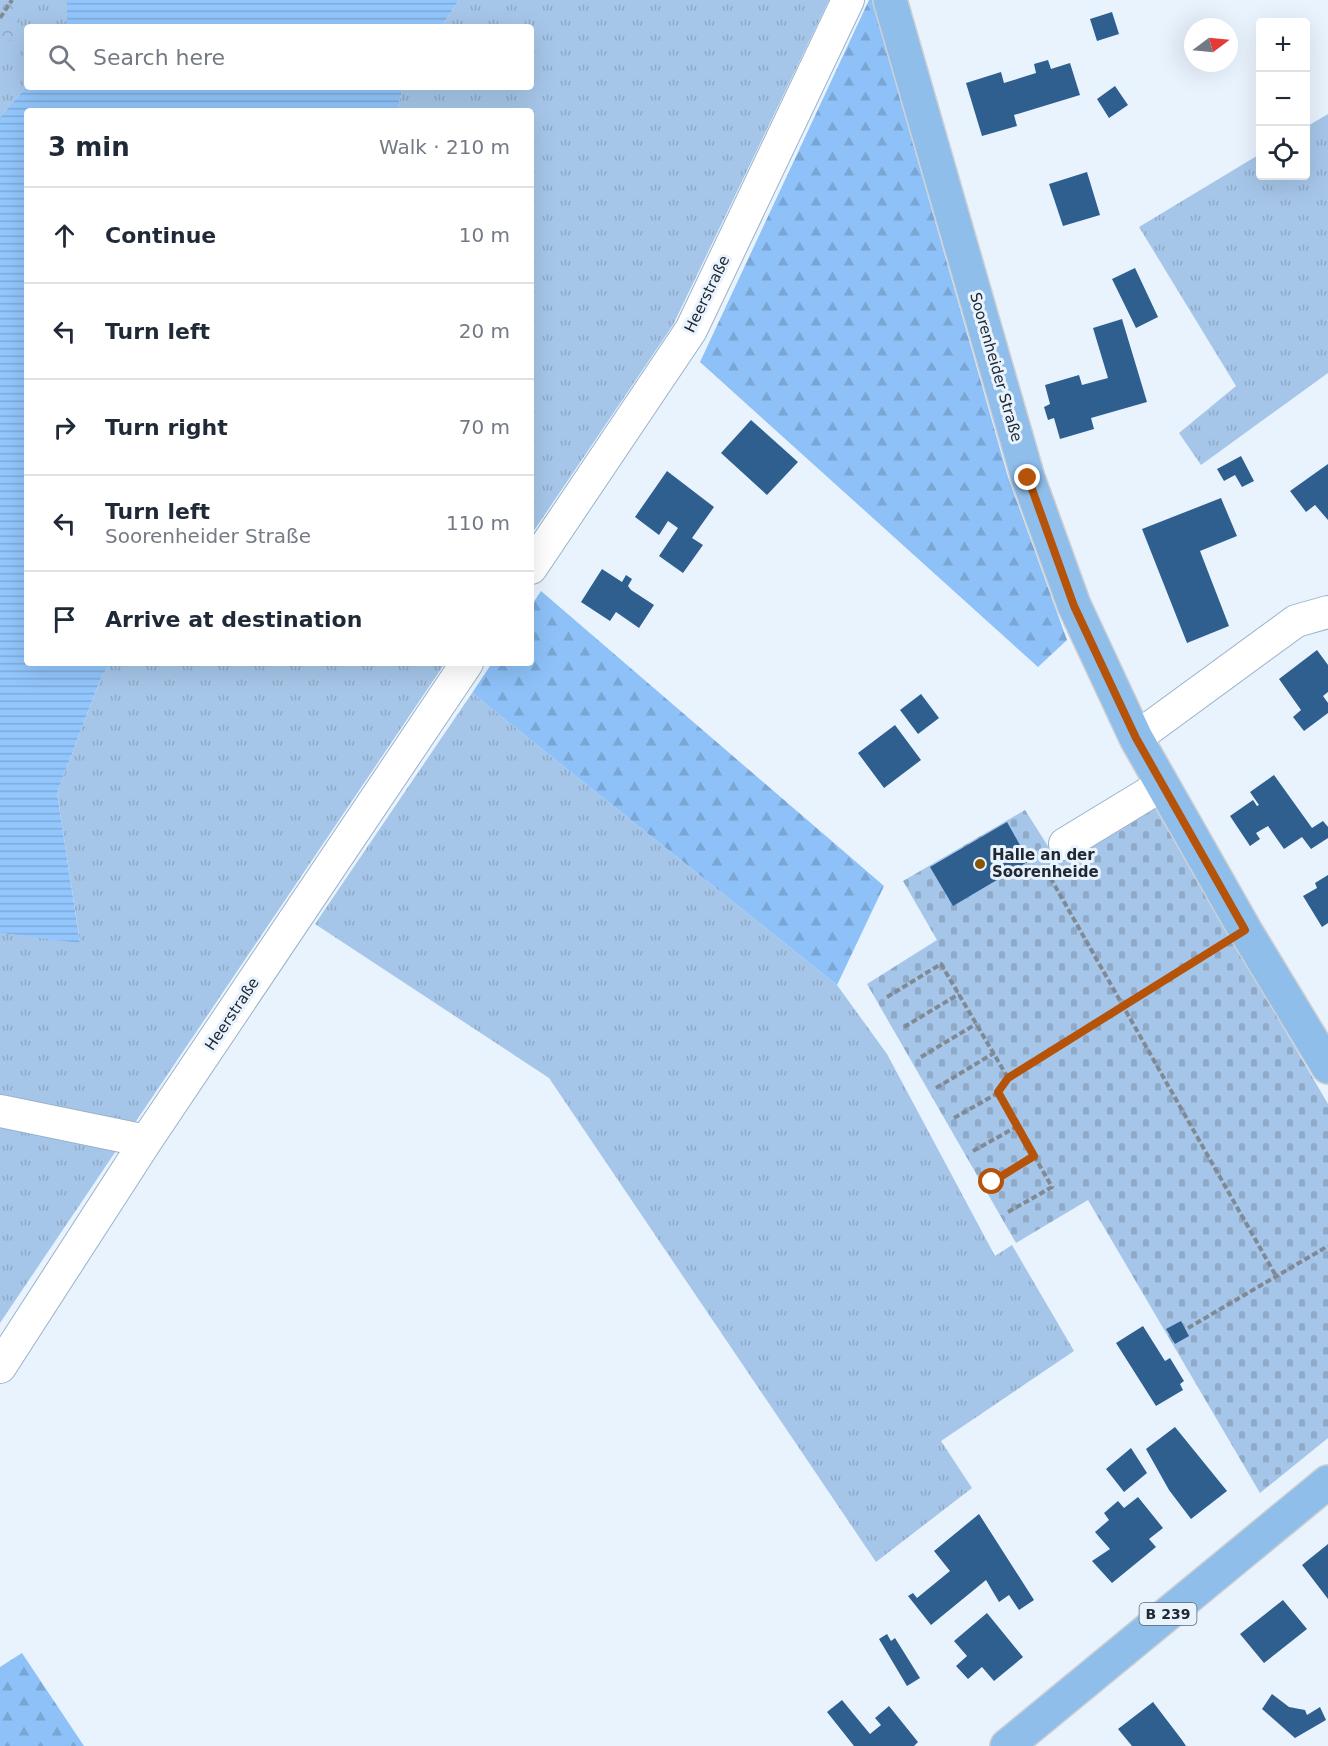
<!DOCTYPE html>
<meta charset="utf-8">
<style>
:root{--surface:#fff;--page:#f2f2f3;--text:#1f2937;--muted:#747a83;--line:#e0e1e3}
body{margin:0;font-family:"DejaVu Sans",sans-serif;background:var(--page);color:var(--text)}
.controls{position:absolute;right:18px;top:18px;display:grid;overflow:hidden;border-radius:6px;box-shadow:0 6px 24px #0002}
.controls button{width:54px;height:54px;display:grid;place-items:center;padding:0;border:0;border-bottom:2px solid var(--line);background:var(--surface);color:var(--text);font:30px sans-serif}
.compass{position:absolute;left:1184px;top:18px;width:54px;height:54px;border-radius:50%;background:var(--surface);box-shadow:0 6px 24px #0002;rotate:74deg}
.stop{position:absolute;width:18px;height:18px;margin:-14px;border:4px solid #b45309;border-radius:50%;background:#fff}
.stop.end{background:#b45309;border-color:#fff;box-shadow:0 2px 6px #0008}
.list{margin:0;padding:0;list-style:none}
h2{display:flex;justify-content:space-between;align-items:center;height:78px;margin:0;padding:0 24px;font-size:26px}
h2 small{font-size:20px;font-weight:400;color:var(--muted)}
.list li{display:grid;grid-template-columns:39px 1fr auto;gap:18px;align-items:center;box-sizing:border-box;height:96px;padding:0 24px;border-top:2px solid var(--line)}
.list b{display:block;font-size:22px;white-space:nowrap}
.list p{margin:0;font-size:20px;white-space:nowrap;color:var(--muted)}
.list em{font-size:20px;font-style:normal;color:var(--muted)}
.icon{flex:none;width:33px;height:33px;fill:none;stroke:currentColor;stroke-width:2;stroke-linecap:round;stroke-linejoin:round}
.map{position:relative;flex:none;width:1328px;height:1746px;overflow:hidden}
.search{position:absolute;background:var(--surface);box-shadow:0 6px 24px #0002;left:24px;top:24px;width:510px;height:66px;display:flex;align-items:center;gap:15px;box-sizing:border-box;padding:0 21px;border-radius:6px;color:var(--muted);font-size:22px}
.panel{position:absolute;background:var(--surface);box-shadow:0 6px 24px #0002;left:24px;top:108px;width:510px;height:558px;border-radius:6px}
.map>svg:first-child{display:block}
</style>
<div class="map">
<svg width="1328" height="1746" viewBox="0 0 1328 1746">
<defs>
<pattern id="grass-tufts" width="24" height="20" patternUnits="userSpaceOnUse" patternTransform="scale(1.5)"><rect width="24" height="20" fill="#a6c6e9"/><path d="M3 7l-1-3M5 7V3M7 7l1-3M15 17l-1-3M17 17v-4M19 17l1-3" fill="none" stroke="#8faac8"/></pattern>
<pattern id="forest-firs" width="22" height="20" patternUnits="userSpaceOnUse" patternTransform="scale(1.5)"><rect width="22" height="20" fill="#8dc1f7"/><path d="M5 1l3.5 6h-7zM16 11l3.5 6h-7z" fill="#79a6d4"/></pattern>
<pattern id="cemetery-stones" width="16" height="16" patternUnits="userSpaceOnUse" patternTransform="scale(1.5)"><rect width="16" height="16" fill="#a6c6e9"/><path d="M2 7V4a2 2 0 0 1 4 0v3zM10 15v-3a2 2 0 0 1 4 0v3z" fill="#8faac8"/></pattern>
<pattern id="park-crowns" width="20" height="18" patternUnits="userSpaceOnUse" patternTransform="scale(1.5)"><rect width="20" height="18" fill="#a6c6e9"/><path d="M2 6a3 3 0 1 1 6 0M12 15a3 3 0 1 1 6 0" fill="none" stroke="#8faac8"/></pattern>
<pattern id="water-rules" width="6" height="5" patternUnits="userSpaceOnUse" patternTransform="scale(1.5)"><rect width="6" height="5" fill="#92c6fc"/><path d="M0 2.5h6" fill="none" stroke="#7eaad8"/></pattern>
</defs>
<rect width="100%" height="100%" fill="#e9f3fe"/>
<!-- grass -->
<path fill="url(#grass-tufts)" d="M13,0h54v27h-40v59l-27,31v-81z
M459,0h370l-156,325 -142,210v-424h-134l6,-24h128v-60h-90z
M1328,114v259l-127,92 -22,-32 57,-47 -97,-159 121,-73v22h46v-49z
M110,663h335l-445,660v-390l80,9 -23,-149 43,-113z
M472,693l365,292 50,69 108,202 17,-11 62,106 -133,90 31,47 -96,74 -327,-484 -234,-154z"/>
<!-- forest -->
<path fill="url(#forest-firs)" d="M869,0h3l136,477 59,163 -29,27 -338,-305z
M541,591l343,295 -47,99 -365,-292 20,-30h39v-57z
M22,1653l62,93h-84v-79z"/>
<!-- cemetery -->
<path fill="url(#cemetery-stones)" d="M1154,806l174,298v334l-68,55 -172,-293 -72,43 -149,-259 70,-44 -34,-59 122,-71 33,52z"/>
<!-- park -->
<path fill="url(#park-crowns)" d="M0,0h19l1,39 -20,2z"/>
<!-- water -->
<path fill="url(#water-rules)" d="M67,0h392l-18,27h-374z
M27,86l376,1 -6,24h-370v552h83l-10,17 -43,113 23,150 -80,-10v-816z"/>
<!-- building -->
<path fill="#2e5f8f" d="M1112,12l7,22 -22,7 -7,-22z
M1048,60l3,9 19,-6 10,32 -66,20 3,11 -35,10 -16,-53 35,-11 3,11 32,-10 -2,-9z
M1115,86l13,19 -19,13 -12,-19z
M1087,172l13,43 -37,11 -14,-42z
M1135,268l23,49 -22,11 -24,-49z
M1122,319l25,83 -56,16 3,11 -34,10 -6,-21 -6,2 -4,-13 6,-3 -5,-19 34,-10 3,10 26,-7 -15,-50z
M751,420l47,42 -31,33 -46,-42z
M1241,456l13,25 -12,6 -7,-12 -11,6 -7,-12z
M1328,464v56l-13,-15 -9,7 -16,-21z
M667,471l47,36 -22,31 11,7 -20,28 -24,-17 19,-28 -10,-7 -9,14 -24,-18z
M1221,498l16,38 -37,15 29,75 -42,17 -45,-114z
M602,569l20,13 4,-7 6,4 -4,7 3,4 23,15 -15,23 -23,-16 -6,9 -29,-19z
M1317,650l11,15v27l-5,4 5,7v10l-24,18 -11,-14 8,-7 -22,-31z
M921,694l18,24 -21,16 -18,-24z
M895,725l26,35 -37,28 -26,-35z
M1274,775l38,53 11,-7 5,6v11l-17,11 -9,-12 -18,12 -16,-23 -12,7 4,6 -10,7 -20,-30 23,-16 4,6 2,-1 -9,-13z
M1007,822l22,39 -76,45 -23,-39z
M1328,875v48l-6,4 -19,-31 14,-8 -2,-5z
M1181,1321l8,15 -14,8 -9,-15z
M1143,1326l22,35 5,-3 14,23 -4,3 3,6 -27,16 -40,-63z
M1175,1427l52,64 -36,28 -22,-29 -23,-41z
M1131,1448l16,25 -23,19 -18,-23z
M1138,1497l25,31 -14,11 7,8 -44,36 -20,-22 18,-12 -15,-17 14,-12 -5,-7 14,-12 6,7z
M979,1514l55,86 -15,10 -10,-15 -10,7 -13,-22 -55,45 -23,-29 5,-3 4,5 33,-27 -16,-20z
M1328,1544v55l-26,-34z
M1283,1600l24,29 -43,34 -24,-29z
M987,1613l36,44 -29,24 -12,-14 -14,12 -12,-13 11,-10 -13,-15z
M887,1634l4,7 4,-3 25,40 -13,8 -28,-47z
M1272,1694l17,13 16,3 2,5 13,-8 6,13 -31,18 -33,-29z
M842,1700l28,34 11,-9 -6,-7 14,-12 29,36 -4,4h-60l-27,-34z
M1153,1702l29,38 4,6h-54l-14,-17z"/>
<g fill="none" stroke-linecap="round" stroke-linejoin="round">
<!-- minor casing -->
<g stroke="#9ab2ca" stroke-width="34">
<path id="minor" d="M531,568l160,-238 157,-330
M1136,738l160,-117 32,-9
M1065,844l97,-59
M0,1111l146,30
M0,1367l146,-226 321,-478"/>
</g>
<!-- major casing -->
<g stroke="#ced0d2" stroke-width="36">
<path id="major" d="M890,0l138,478 46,127 62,133 109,192 83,137
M1007,1746l321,-264"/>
</g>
<!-- path -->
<path stroke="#808a94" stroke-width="4" stroke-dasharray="6 3" stroke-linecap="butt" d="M0,18l12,-18
M1046,870l230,406
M887,997l54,-33 67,114 211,-132
M904,1027l55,-33
M921,1057l55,-33
M936,1088l58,-35
M998,1093l54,94 -44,25
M954,1118l44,-25 10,-15
M973,1151l45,-25
M991,1182l43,-26
M1188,1328l140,-82"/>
<!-- minor -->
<use href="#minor" stroke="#fff" stroke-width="32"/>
<!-- major -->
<use href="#major" stroke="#8fbeeb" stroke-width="33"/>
</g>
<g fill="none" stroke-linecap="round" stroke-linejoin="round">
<!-- route -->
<path stroke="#b45309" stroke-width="8" d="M992,1182l42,-26 -36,-64 10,-14 237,-148 -109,-192 -62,-132 -46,-128"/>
</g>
<!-- markers -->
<circle fill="#895500" stroke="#e9f3fe" stroke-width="2" cx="980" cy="864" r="6"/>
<g text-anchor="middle" stroke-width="6" stroke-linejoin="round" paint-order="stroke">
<!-- shield labels -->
<rect fill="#e9f3fe" stroke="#5c6670" stroke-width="1.5" x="1139.5" y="1603" width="57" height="22" rx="4.5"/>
<g font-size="14" font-weight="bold" fill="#202933">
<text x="1168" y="1619">B 239</text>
</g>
<!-- street labels -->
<g font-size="15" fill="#202933" stroke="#e9f3fe">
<text transform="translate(707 294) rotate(-64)" y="5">Heerstraße</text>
<text transform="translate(996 367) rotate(74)" y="5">Soorenheider Straße</text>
<text transform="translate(232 1014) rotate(-56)" y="5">Heerstraße</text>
</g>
<!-- poi labels -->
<g font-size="15" font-weight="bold" fill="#202933" stroke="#e9f3fe" text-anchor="start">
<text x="992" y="860">Halle an der<tspan x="992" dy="17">Soorenheide</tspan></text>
</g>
</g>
</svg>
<div class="controls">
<button>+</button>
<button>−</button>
<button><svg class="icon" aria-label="locate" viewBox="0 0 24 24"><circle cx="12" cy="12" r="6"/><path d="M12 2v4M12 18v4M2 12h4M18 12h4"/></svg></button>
</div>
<svg class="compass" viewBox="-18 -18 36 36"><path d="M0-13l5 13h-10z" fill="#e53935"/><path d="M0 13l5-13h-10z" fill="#747a83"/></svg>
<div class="stop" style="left:992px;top:1182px"></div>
<div class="stop end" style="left:1028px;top:478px"></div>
<div class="search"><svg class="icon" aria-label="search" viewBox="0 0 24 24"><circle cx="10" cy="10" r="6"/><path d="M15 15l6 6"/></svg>Search here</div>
<section class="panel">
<h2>3 min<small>Walk · 210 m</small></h2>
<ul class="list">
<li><svg class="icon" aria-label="ahead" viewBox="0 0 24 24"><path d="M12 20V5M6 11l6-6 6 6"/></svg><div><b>Continue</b></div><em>10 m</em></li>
<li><svg class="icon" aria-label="left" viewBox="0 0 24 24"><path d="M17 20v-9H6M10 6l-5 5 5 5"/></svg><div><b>Turn left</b></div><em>20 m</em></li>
<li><svg class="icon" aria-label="right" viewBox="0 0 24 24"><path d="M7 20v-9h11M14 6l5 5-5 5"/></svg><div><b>Turn right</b></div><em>70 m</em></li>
<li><svg class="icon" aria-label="left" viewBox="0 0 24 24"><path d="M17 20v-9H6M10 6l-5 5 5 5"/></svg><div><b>Turn left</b><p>Soorenheider Straße</p></div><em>110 m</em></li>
<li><svg class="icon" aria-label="arrive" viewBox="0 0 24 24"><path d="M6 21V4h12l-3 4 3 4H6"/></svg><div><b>Arrive at destination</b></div></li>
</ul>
</section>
</div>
